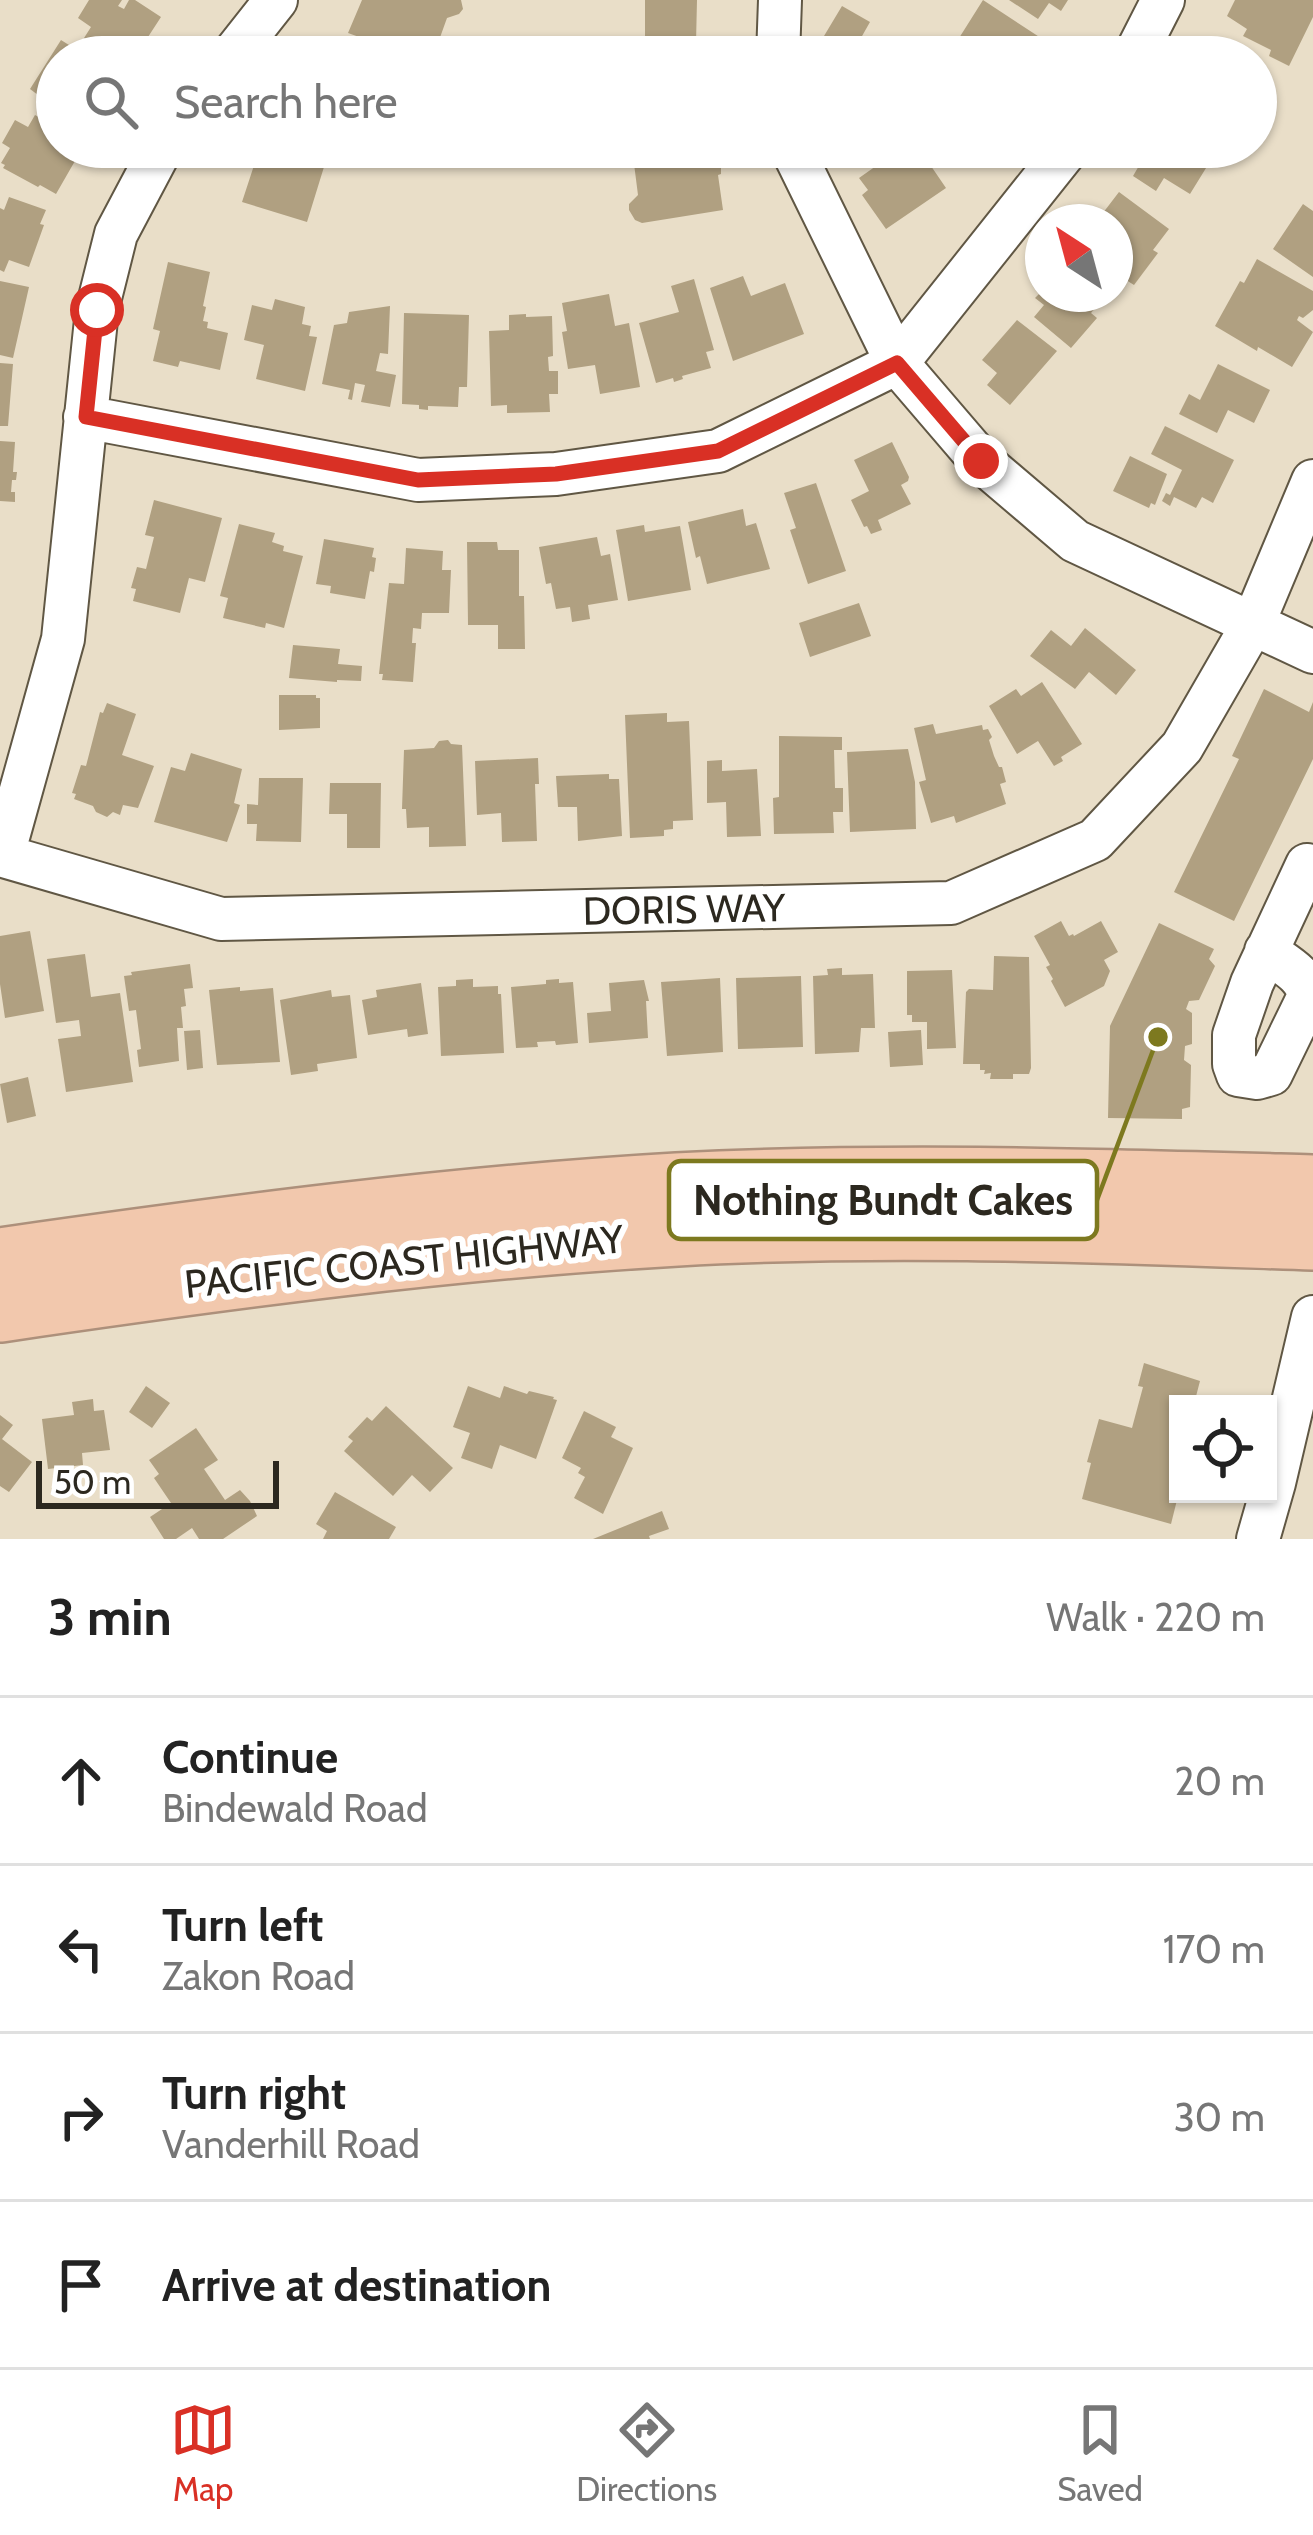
<!DOCTYPE html>
<meta charset="utf-8">
<style>
:root{--surface:#fff;--page:#f2f2f2;--text:#222;--muted:#767676;--line:#e0e0e0;--accent:#d93025}
body{margin:0;font-family:Cabin,sans-serif;background:var(--page);color:var(--text)}
.controls{position:absolute;right:36px;bottom:36px;display:grid;overflow:hidden;border-radius:0px;box-shadow:0 3px 9px #0004}
.controls button{width:108px;height:108px;display:grid;place-items:center;padding:0;border:0;border-bottom:3px solid var(--line);background:var(--surface);color:var(--text);font:60px sans-serif}
.compass{position:absolute;left:1025px;top:204px;width:108px;height:108px;border-radius:50%;background:var(--surface);box-shadow:0 3px 9px #0004;rotate:324deg}
.scale{position:absolute;left:36px;bottom:30px;width:243px;box-sizing:border-box;padding-left:12px;border:6px solid #2c281f;border-top:0;font-size:33px;line-height:42px;white-space:nowrap;color:#2c281f;-webkit-text-stroke:9px #fff;paint-order:stroke}
.stop{position:absolute;width:36px;height:36px;margin:-27px;border:9px solid #d93025;border-radius:50%;background:#fff}
.stop.end{background:#d93025;border-color:#fff;box-shadow:0 3px 12px #0008}
.list{margin:0;padding:0;list-style:none}
h2{display:flex;justify-content:space-between;align-items:center;height:156px;margin:0;padding:0 48px;font-size:51px}
h2 small{font-size:39px;font-weight:400;color:var(--muted)}
.list li{display:grid;grid-template-columns:78px 1fr auto;gap:36px;align-items:center;box-sizing:border-box;height:168px;padding:0 48px;border-top:3px solid var(--line)}
.list b{display:block;font-size:45px;white-space:nowrap}
.list p{margin:0;font-size:39px;white-space:nowrap;color:var(--muted)}
.list em{font-size:39px;font-style:normal;color:var(--muted)}
.icon{flex:none;width:66px;height:66px;fill:none;stroke:currentColor;stroke-width:2;stroke-linecap:round;stroke-linejoin:round}
.map{position:relative;flex:none;width:1313px;height:1539px;overflow:hidden}
.search{position:absolute;background:var(--surface);box-shadow:0 3px 9px #0004;left:36px;right:36px;top:36px;height:132px;display:flex;align-items:center;gap:30px;box-sizing:border-box;padding:0 42px;border-radius:66px;color:var(--muted);font-size:45px}
.sheet{height:828px;background:var(--surface)}
nav{display:flex;justify-content:space-around;align-items:center;box-sizing:border-box;height:168px;border-top:3px solid var(--line);background:var(--surface);font-size:33px;color:var(--muted)}
nav a{display:grid;justify-items:center;gap:6px}
nav .on{color:var(--accent)}
.map>svg:first-child{display:block}
</style>
<div class="map">
<svg width="1313" height="1539" viewBox="0 0 1313 1539">
<rect width="100%" height="100%" fill="#e9dec8"/>
<!-- building -->
<path fill="#b0a081" d="M89,0h33l-4,6 6,3 5,-9h6l26,17 -26,40h-37l-12,-8 5,-7 -7,-4 7,-11 -13,-9z
M362,0h99l2,9 -4,5 -12,4 -14,39h-18l-67,-24z
M645,0h52l-1,43 -51,-1z
M983,0l64,42 -3,4 6,5 -4,6h-92l-5,-3z
M1009,0h59l-7,11 -12,-8 -11,16z
M1235,0h78v17l-24,49 -20,-10 2,-6 -28,-14 4,-7 -20,-13z
M842,6l28,16 -17,30 -29,-16z
M1218,37l34,20h-59l9,-16 10,6z
M330,39l49,17v1h-55z
M61,40l27,17h-31v60l-11,-7 4,-6 -20,-15z
M35,115l22,12v20h26l-27,47 -16,-9 -2,2 -35,-19 2,-3 -4,-2 9,-15 -8,-5 13,-23 13,7z
M260,147h83l-4,11 -11,-4 -21,68 -65,-20z
M651,147h70v27l-3,1 5,35 -81,13 -7,-3 -6,-10v-6l9,-9 -5,-39 6,-1 -1,-6z
M903,147h15l28,41 -60,41 -24,-34 6,-5 -9,-12z
M1150,147h23l4,3 2,-3h40l-29,47 -26,-16 -8,13 -23,-15z
M1119,192l50,37 -16,21 5,3 -24,32 -19,-12v-51h-19z
M9,197l37,13 -6,14 4,1 -15,42 -20,-7 -5,12 -4,-2v-62l4,2z
M1303,204l10,7v66l-40,-28z
M1257,259l56,32v19l-10,8 -4,-2 -2,4 16,12 -21,35 -34,-20 -1,4 -42,-25 25,-45 4,2z
M168,262l42,10 -7,34 3,1 -3,14 5,1 -1,6 21,5 -8,37 -40,-9 -2,6 -25,-6 7,-30 -7,-2z
M743,276l8,20 34,-13 19,51 -71,27 -23,-73z
M694,279l20,71 -8,2 5,16 -29,8 1,3 -9,3 -1,-4 -17,5 -17,-60 40,-11 -8,-26z
M0,281l29,6 -16,71 -13,-3z
M1043,290v4h64l-16,19 6,5 -26,30 -37,-31 10,-12 -9,-7z
M609,294l6,32 14,-3 11,64 -40,7 -5,-29 -27,4 -6,-37 5,-1 -5,-28z
M275,299l30,8 -3,17 9,2 -2,10 8,1 -12,54 -49,-12 8,-34 -20,-5 8,-35 20,5z
M390,306l-2,48 -8,-1 -4,18 20,4 -6,32 -29,-5 4,-17 -10,-2 -3,17 -4,-1 2,-9 -28,-6 12,-59 13,-2 2,-11z
M404,313l65,2 -2,72h-8l-1,20 -30,-1v4l-9,-1v-4l-17,-1z
M526,314v3l26,-1 1,40 -5,1 1,14h9v23h-9l1,18 -43,1v-8l-16,1 -2,-75 20,-1v-15z
M1017,320l40,31 -47,54 -23,-20 10,-12 -15,-13z
M0,363l13,1 -5,62h-8z
M1218,364l52,26 -16,33 -26,-13 -11,23 -38,-19 10,-20 11,6z
M1165,426l69,34 -21,43 -11,-6 -6,11 -22,-11 -4,9 -8,-5 4,-8 4,2 12,-25 -31,-16z
M0,441l15,1 -2,30h4l-1,8h-4l-1,12h4v10l-15,-1z
M892,442l17,35 -1,4 -7,4 10,19 -33,16 4,10 -11,4 -4,-8 -3,1 -13,-27 18,-9 -15,-31z
M1130,456l37,18 -12,31 -4,-2 -2,5 -36,-17z
M816,483l30,88 -38,13 -18,-54 6,-2 -12,-35z
M154,500l68,18 -17,64 -16,-4 -9,35 -47,-12 3,-12 -5,-1 6,-21 9,2 8,-32 -9,-2z
M743,509l3,17 10,-3 14,46 -63,15 -7,-28 -4,2 -8,-36z
M239,524l36,9 -3,9 12,4 -1,5 20,5 -19,72 -18,-5 -1,5 -42,-10 5,-20 -8,-2z
M644,525l1,7 35,-6 11,64 -63,11 -12,-71z
M597,537l4,19 9,-2 8,46 -30,5 2,14 -18,3 -2,-15 -14,2 -5,-26 -5,1 -7,-37z
M324,539l50,9 -2,9 4,1 -2,14 -4,-1 -5,28 -35,-6 1,-7 -15,-2z
M467,542h30l1,8h21v46h5l1,53h-27v-24h-30z
M406,548l37,3 -1,19h9l-2,43h-27l-1,16 -8,-1 -1,15h4l-3,39 -31,-2 1,-6h-4l10,-91 15,1z
M859,603l12,33 -61,21 -11,-34z
M1085,628l51,42 -20,25 -27,-23 -14,17 -45,-33 21,-26 20,16z
M293,645l47,4 -2,15 24,2 -1,15 -24,-1v2l-48,-4z
M1042,682l40,62 -21,13 2,4 -9,5 -16,-25 -21,13 -28,-48 27,-17 5,7z
M1264,689l45,23 4,-10v57l-79,162 -60,-29 65,-133 -7,-3z
M279,695h37v3h4v30l-41,2z
M107,703l29,11 -14,41 32,11 -16,42 -15,-3 -3,10 -7,-3 -6,5 -11,-5 -3,-6 -19,-7 2,-5 -4,-1 9,-28 5,1 14,-54 3,1z
M667,713v9l22,-1 4,99 -20,1v8l-9,1v6l-34,2 -5,-123z
M933,724l3,10 46,-9 1,5 5,-1 4,8 -3,3 5,16 5,11h3l4,15 -6,2 6,20 -50,19 -2,-7 -23,7 -12,-41 7,-2 -12,-52z
M779,736l63,1v13h-8l1,38h8v24h-10l1,21 -60,1 -1,-36 6,-1z
M448,740l3,4 11,1 4,101 -37,1v-20l-22,1 -1,-19h-4l2,-59 30,-2 5,-7z
M908,749l7,33 1,47 -66,3 -3,-80z
M191,753l51,16 -8,34 6,2 -13,37 -73,-20 17,-55 14,4z
M538,758l1,26h-4l2,57 -35,1 -1,-29 -24,2 -2,-54z
M722,760v11l35,-2 4,67 -34,1 -1,-35 -19,1v-42z
M609,774v5h10l3,57 -44,5 -1,-34h-19l-2,-31z
M259,778h44l-2,64 -45,-1 1,-17h-10v-20l11,1z
M330,783h51l-1,65h-33v-34h-18z
M1061,921l8,15 4,-2 1,2 27,-15 17,31 -14,8 6,11 -6,15 -39,21 -14,-26 2,-2 -7,-12 4,-2 -16,-29z
M1159,923l55,26 -5,10 6,7 -16,34 -10,1 -3,8 6,4v31l-7,2 -1,14 7,5 -1,42 -8,2v10l-74,-1 2,-92z
M30,931l14,80 -39,7 -5,-34v-48z
M85,954l6,43 29,-4 13,89 -67,10 -8,-53 23,-3 -2,-16 -23,3 -9,-64z
M994,956l35,1 2,111 -2,6h-16v5h-23l1,-6 -7,1 1,-4h-5v-6h-17l3,-72 3,-3 24,1z
M190,964l3,24 -9,1 2,17 -5,1 2,21h-6l2,33 -40,6 -2,-17 4,-1 -5,-39 -7,1 -5,-35 8,-1 -1,-3z
M842,968v7l31,-1 2,54h-14l-2,24 -44,2 -2,-78 15,-1 -1,-6z
M952,970l4,78 -29,1v-27h-15v-7h-5v-44z
M801,976l2,71 -65,2 -2,-71z
M720,978l3,74 -56,4 -6,-74z
M473,979v8l25,-1v8h3l3,59 -63,3 -3,-69 18,-1v-6z
M559,979v4l14,-1 5,61 -22,2 -1,-4 -18,1 1,5 -22,1 -5,-61 35,-3v-4z
M644,980l5,21h-3l2,37 -59,5 -2,-30 24,-2 -2,-28z
M421,983l7,51 -20,3 -1,-8 -39,6 -6,-35 15,-3 -1,-7z
M240,987v4l33,-3 7,74 -63,3 -8,-75z
M331,990l1,7 18,-2 7,63 -40,6 1,7 -27,4 -11,-75z
M200,1030l3,38 -16,2 -3,-39z
M921,1030l2,35 -33,2 -2,-35z
M28,1077l8,39 -29,7 -7,-39z
M1144,1363l56,18 -6,23h-16v92l-7,28 -89,-25 9,-36 -4,-1 12,-43 33,9 11,-41 -5,-1z
M146,1386l24,17 -18,25 -23,-16z
M468,1386l32,12 4,-12 23,8 2,-3 25,6 -1,2 4,1 -21,59 -36,-14 -8,24 -31,-11 9,-25 -17,-6z
M93,1399l1,12 10,-1 6,40 -28,3 1,12 -35,4 -6,-50 32,-4 -2,-13z
M386,1406l67,62 -23,24 -18,-17 -19,21 -49,-45 9,-10 -5,-4 19,-20 5,4z
M584,1411l32,16 -5,10 22,11 -30,66 -29,-16 11,-21 -7,-4 3,-5 -19,-10z
M0,1415l13,10 -11,14 30,23 -23,30 -9,-6z
M196,1428l22,32 -14,9 21,31 15,-10 10,11 7,15 -34,23h-24l-7,-11 -16,11h-12l-14,-22 21,-14 -17,-25 5,-4 -10,-14z
M335,1492l61,35 -7,12h-66l4,-8 -11,-7z
M662,1511l7,18 -20,7 1,3h-57z"/>
<g fill="none" stroke-linecap="round" stroke-linejoin="round">
<!-- minor casing -->
<g stroke="#605744" stroke-width="46">
<path id="minor" d="M231,57l45,-57
M778,57l2,-57
M1134,57l29,-57
M791,147l106,216 84,98 94,80 238,111
M85,417l333,63 138,-6 162,-23 179,-88 172,-216
M0,855l221,64 730,-16 144,-63 87,-93 71,-123 60,-143
M3,855l60,-216 34,-329 19,-76 46,-87
M1266,951c17,13 40,23 43,45l-38,78 -14,4 -19,-3 -4,-11v-29l18,-52 55,-118
M1258,1539l16,-56 39,-166"/>
</g>
<!-- highway casing -->
<g stroke="#ad907b" stroke-width="68">
<path id="highway" d="M0,1260c225,-32 450,-62 677,-75 212,-11 424,-4 636,2
M0,1310c225,-33 450,-63 677,-76 212,-12 424,-3 636,4"/>
</g>
<!-- minor -->
<use href="#minor" stroke="#fff" stroke-width="42"/>
<!-- highway -->
<use href="#highway" stroke="#f2c8ad" stroke-width="63"/>
</g>
<g fill="none" stroke-linecap="round" stroke-linejoin="round">
<!-- route -->
<path stroke="#d93025" stroke-width="15" d="M97,310l-11,107 332,63 138,-6 162,-23 179,-88 84,98"/>
</g>
<g text-anchor="middle" stroke-width="12" stroke-linejoin="round" paint-order="stroke">
<!-- street labels -->
<g font-size="39" fill="#2c281f" stroke="#fff">
<text transform="translate(684 909) rotate(-1)" y="14">DORIS WAY</text>
<text transform="translate(404 1261) rotate(-6)" y="14">PACIFIC COAST HIGHWAY</text>
</g>
</g>
<!-- callouts -->
<path fill="none" stroke="#7d791f" stroke-width="4.5" d="M1158 1037L1097 1200"/>
<circle fill="#7d791f" stroke="#fff" stroke-width="4.5" cx="1158" cy="1037" r="12"/>
<rect fill="#fff" stroke="#7d791f" stroke-width="4.5" x="669" y="1161" width="428" height="78" rx="12"/>
<g font-size="42" text-anchor="middle" font-weight="bold" fill="#2c281f">
<text x="883" y="1215">Nothing Bundt Cakes</text>
</g>
</svg>
<div class="controls">
<button><svg class="icon" aria-label="locate" viewBox="0 0 24 24"><circle cx="12" cy="12" r="6"/><path d="M12 2v4M12 18v4M2 12h4M18 12h4"/></svg></button>
</div>
<svg class="compass" viewBox="-18 -18 36 36"><path d="M0-13l5 13h-10z" fill="#e53935"/><path d="M0 13l5-13h-10z" fill="#767676"/></svg>
<div class="scale">50 m</div>
<div class="stop" style="left:97px;top:310px"></div>
<div class="stop end" style="left:981px;top:461px"></div>
<div class="search"><svg class="icon" aria-label="search" viewBox="0 0 24 24"><circle cx="10" cy="10" r="6"/><path d="M15 15l6 6"/></svg>Search here</div>
</div>
<section class="sheet">
<h2>3 min<small>Walk · 220 m</small></h2>
<ul class="list">
<li><svg class="icon" aria-label="ahead" viewBox="0 0 24 24"><path d="M12 20V5M6 11l6-6 6 6"/></svg><div><b>Continue</b><p>Bindewald Road</p></div><em>20 m</em></li>
<li><svg class="icon" aria-label="left" viewBox="0 0 24 24"><path d="M17 20v-9H6M10 6l-5 5 5 5"/></svg><div><b>Turn left</b><p>Zakon Road</p></div><em>170 m</em></li>
<li><svg class="icon" aria-label="right" viewBox="0 0 24 24"><path d="M7 20v-9h11M14 6l5 5-5 5"/></svg><div><b>Turn right</b><p>Vanderhill Road</p></div><em>30 m</em></li>
<li><svg class="icon" aria-label="arrive" viewBox="0 0 24 24"><path d="M6 21V4h12l-3 4 3 4H6"/></svg><div><b>Arrive at destination</b></div></li>
</ul>
</section>
<nav>
<a class="on"><svg class="icon" aria-label="map" viewBox="0 0 24 24"><path d="M3 6l6-2 6 2 6-2v14l-6 2-6-2-6 2zM9 4v14M15 6v14"/></svg>Map</a>
<a><svg class="icon" aria-label="directions" viewBox="0 0 24 24"><path d="M12 3l9 9-9 9-9-9zM9 14v-3h6M13 9l2 2-2 2"/></svg>Directions</a>
<a><svg class="icon" aria-label="saved" viewBox="0 0 24 24"><path d="M7 4h10v16l-5-4-5 4z"/></svg>Saved</a>
</nav>
